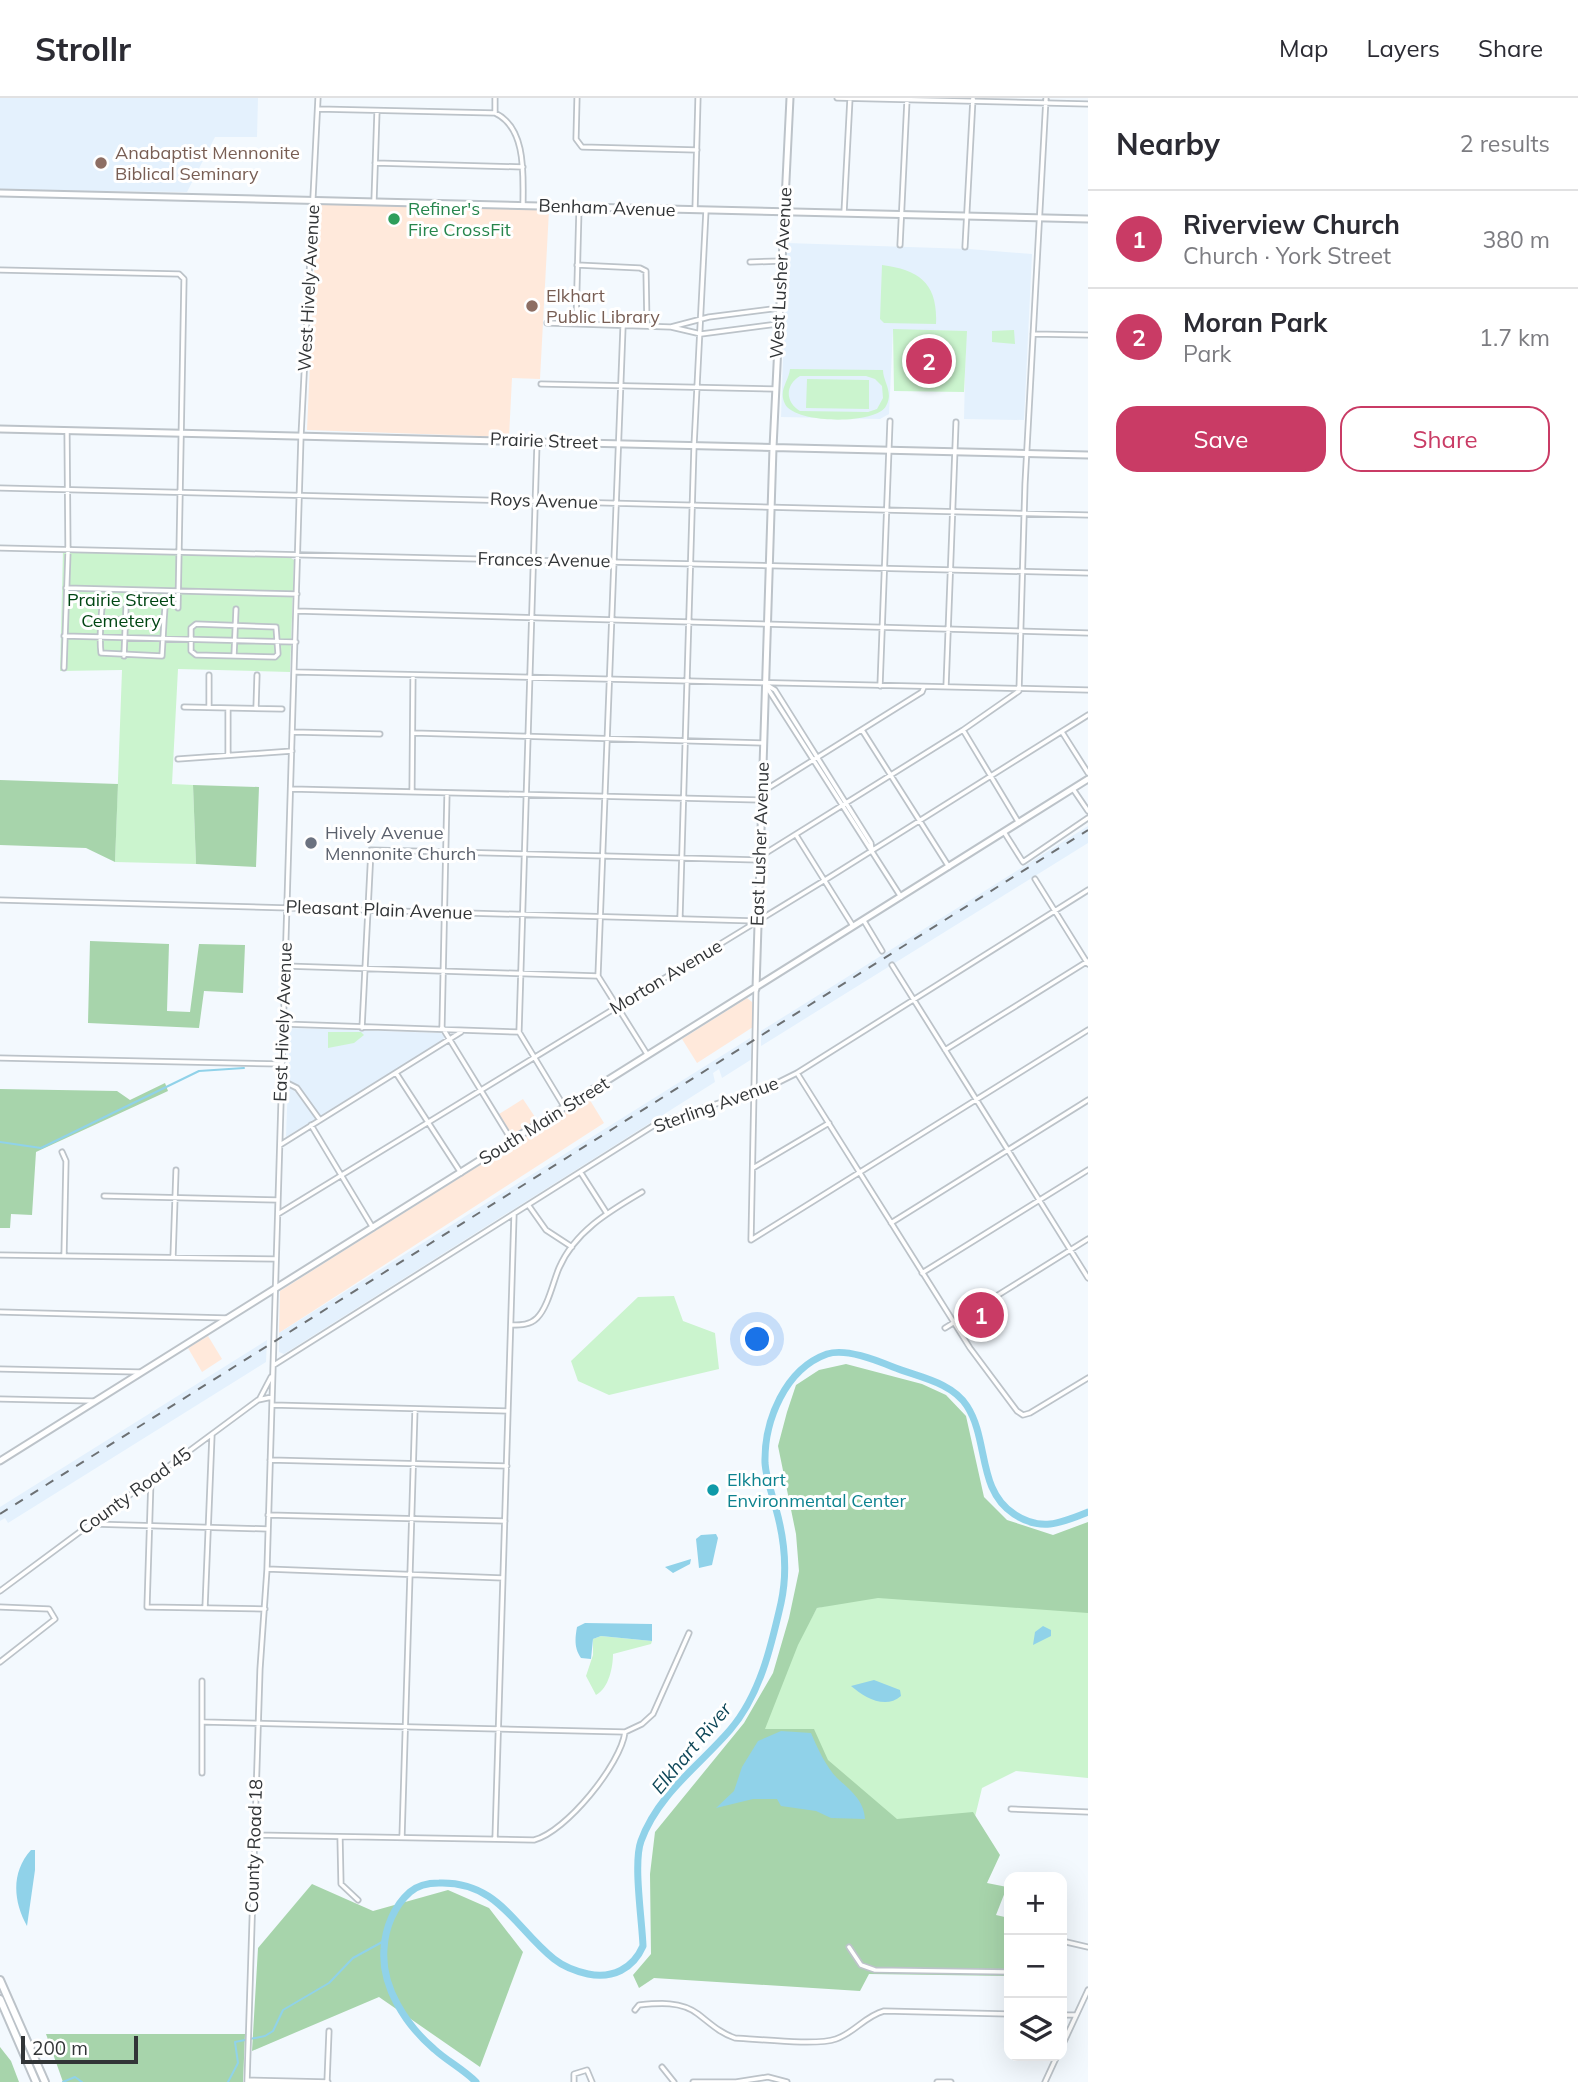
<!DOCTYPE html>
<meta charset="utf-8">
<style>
:root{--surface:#fff;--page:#f2f2f3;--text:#2b2b33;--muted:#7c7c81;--line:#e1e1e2;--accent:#c93b65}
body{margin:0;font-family:Mulish,sans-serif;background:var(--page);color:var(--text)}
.controls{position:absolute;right:21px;bottom:21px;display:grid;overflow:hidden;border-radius:14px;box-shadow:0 7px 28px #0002}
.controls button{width:63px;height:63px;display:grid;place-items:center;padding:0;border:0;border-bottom:2px solid var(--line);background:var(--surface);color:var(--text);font:35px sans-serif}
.scale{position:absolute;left:21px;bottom:18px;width:117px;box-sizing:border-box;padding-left:7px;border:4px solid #323537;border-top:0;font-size:19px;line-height:24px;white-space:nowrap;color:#323537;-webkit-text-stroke:5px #fff;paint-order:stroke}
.you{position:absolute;left:758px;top:1242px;width:24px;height:24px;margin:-18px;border:5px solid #fff;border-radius:50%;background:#1a73e8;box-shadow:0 0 0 10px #1a73e833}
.badge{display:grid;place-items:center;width:46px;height:46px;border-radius:50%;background:var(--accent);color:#fff;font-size:23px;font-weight:700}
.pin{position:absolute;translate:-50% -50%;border:4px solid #fff;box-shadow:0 2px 7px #0006}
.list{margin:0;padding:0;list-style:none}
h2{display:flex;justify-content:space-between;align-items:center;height:91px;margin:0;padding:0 28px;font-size:30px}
h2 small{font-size:23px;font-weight:400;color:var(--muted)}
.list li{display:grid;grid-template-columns:46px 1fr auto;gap:21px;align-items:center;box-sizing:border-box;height:98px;padding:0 28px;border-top:2px solid var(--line)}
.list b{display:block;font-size:26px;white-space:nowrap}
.list p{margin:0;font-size:23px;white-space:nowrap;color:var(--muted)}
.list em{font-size:23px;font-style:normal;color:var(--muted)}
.actions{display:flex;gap:14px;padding:21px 28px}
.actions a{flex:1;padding:16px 0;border:2px solid var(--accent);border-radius:21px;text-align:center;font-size:24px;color:var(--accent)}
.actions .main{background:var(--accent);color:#fff}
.icon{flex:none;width:38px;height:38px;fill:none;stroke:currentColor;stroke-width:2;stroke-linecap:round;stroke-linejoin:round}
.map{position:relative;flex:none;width:1088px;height:1984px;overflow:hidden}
header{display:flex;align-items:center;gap:42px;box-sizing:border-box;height:98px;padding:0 35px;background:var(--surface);border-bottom:2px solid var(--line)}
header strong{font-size:33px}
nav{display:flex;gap:38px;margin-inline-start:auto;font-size:24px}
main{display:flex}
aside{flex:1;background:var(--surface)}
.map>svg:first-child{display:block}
</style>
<header>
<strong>Strollr</strong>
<nav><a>Map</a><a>Layers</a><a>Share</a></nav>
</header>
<main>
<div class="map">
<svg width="1088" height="1984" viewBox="0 0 1088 1984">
<rect width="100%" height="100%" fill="#f3f9fe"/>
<!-- commercial -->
<path fill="#ffe9db" d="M330,106l219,6 -9,169 -28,-1 -3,59 -202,-7 10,-222 1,-3z
M747,900l5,4 1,25 -56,36 -15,-24z
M588,999l16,26 -325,210 1,-42z
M523,1001l14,21 -25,15 -13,-21z
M208,1238l14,23 -20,13 -14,-24z"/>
<!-- built -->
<path fill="#e4f1fd" d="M0,0h258l-1,39h-42l-28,55 -187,-2z
M787,145l182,6 63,5 -8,166 -60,-1 2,-88 -73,-1 -4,84 -9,5 -99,-2z
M1088,728v17l-327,203v-15z
M290,930l151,5 4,3 -3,5 -156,96z
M750,940l2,21 -30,19 -3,-9 -6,4 2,9 -431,272 -5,-2v-19z
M267,1242l-1,22 -258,161 -3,-5 -5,3v-14z"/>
<!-- green -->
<path fill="#cbf4ce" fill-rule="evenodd" d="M882,167c38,5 56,19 54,59l-52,-1 -4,-4z
M893,231l74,2 -3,61 -70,-1z
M1014,232l1,14 -23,-2v-11z
M790,271l93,1c0,12 11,22 3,36 -10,19 -91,18 -101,-2 -7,-14 4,-23 5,-35zM800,278h66l9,3 7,7 1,12 -6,11 -9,3 -68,-1c-15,-9 -15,-26 0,-35z
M807,281l62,1v29l-63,-1z
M63,452l225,6 6,4 -4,112 -112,-3 -6,115 21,1 3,79 -81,-2 7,-192 -62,1z
M328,934h33l3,3 -10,8 -26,5z
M674,1198l9,25 32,12 4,36 -110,26 -31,-14 -7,-20 67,-64z
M882,1495l206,16v169l-72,-7 -34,17 -8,33 -88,15 -143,-94 74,-134z
M601,1538l51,5 -1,3 -38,10c0,13 -4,34 -17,41l-10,-19 7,-21v-16z"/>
<!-- forest -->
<path fill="#a7d4ab" d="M0,682l118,4 -3,78 -29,-14 -86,-3z
M193,687l66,2 -3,80 -60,-3z
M90,843l79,3 -2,67 23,1 9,-68 46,1 -2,48 -39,-2 -5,37 -111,-5z
M165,985l3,8 -132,61 -4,63 -21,-1 -1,14h-10v-139l117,2 13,9z
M846,1266l76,20 24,11 20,21 18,81 23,23 46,15 35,-13v91l-210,-15 -61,10 -19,37 -33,84h49l14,31 69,59 76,-7 27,43 -13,28 20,4 -11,28 13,3v58l-140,-2 -9,17 -206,-13 -15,10 -6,-13 18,-21 -1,-80 5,-42 89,-109 29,-50 16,-55 10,-47 -3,-37 -18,-88 9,-34 9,-27 23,-15z
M312,1786l61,27 75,-21 41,18 34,44 -43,115 -101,-70 -127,54 6,-103z
M46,1936h199l-2,48h-180z
M0,1949l11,14 8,21h-19z"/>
<!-- water -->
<path fill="#90d2e9" d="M914,264l16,4v5l-8,-4 1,8 -12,2 -4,-3 7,-7z
M716,1436l2,4 -6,27 -13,3 -3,-29 5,-4z
M691,1461l-1,5 -17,9 -8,-6z
M585,1525l67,1v17l-51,-5 -8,3 -2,20 -10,-1c-7,-10 -6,-19 -4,-31z
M1043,1528l8,4v6l-18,9 2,-13z
M874,1582l26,10 1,6c-16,14 -37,1 -50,-10z
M781,1633l30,2c6,14 15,34 26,45 13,12 27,22 28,41l-34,-1 -15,-7 -35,-5 -4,-7h-24l-37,9 18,-17 8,-24 16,-26z
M31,1752h4v20l-8,56c-14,-25 -16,-54 4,-76z"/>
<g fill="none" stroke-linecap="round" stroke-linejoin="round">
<!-- stream -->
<path stroke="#90d2e9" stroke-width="2" d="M0,1044l41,6 158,-77 45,-3
M63,1984l12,-5 7,5
M228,1984l10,-19 -3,-21 30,-6 8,-5 10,-21 46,-27 24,-25 31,-17"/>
<!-- river -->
<path stroke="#90d2e9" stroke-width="7" d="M476,1984c-13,-13 -29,-21 -42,-33 -28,-24 -53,-62 -50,-100 1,-21 10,-43 26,-57 8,-7 18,-9 29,-9 59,-2 76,45 115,76 10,8 21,12 34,15 24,5 45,-5 55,-28 -1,-27 -10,-83 -2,-105 17,-47 58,-75 89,-111 30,-35 41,-83 51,-127 7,-32 4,-62 -5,-94 -4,-15 -10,-31 -11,-46 -1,-42 20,-94 62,-109 19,-6 49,6 66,13 25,10 59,15 74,39 22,34 10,84 47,108 27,18 47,9 74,-2"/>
<!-- minor casing -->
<g stroke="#bcc3c9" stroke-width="7">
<path id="minor" d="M577,0l-1,41 6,8 115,3
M837,0l251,6
M318,11l177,4c32,15 28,63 28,92
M495,15v-15
M375,65l148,4
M374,103l3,-90
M695,112l3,-112
M844,115l6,-115
M900,147l7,-145
M965,149l8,-149
M750,164l32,-1
M577,167l63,3 6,3 1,55
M0,172l179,4 5,5 -6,329
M547,225l124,4
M576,226l3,-116
M778,226l-77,10 -30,-7 38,-10 71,-9
M623,229l-25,649 49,78
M1033,236l55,1
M541,286l234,5
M537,345l-18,589 46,76
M0,390l1088,27
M0,450l1088,25
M66,490l231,6
M296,513l792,22
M102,521l62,2 -2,35 -61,-3c-2,-15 0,-32 1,-47
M164,523l1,-14
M196,526l80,3 2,27 -3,3 -79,-2 -5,-4v-23z
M64,538l232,6
M124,558l2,-49
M234,558l2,-47
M64,570l4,-116 -1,-121
M296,574l792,18
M767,587l8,5 96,153 1,8
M766,588l135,211
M880,588l10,-265
M946,589l10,-265
M184,609l98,2
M209,609v-32
M256,610l1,-33
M862,632l87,137
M963,632l56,93
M292,634l88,2
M1062,634l26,41
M413,635l350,10
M228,657v-46
M178,661l114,-8
M291,691l470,11
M1073,691l15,22
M412,693l1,-116
M762,694l160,-100 2,-5
M447,695l-5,234 70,114
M1004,734l19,30 65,-44
M796,737l57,91
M761,758l202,-126 56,-39 6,-207 21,-386
M1035,781l53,85
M0,802l757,21
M680,819l14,-471 12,-236
M864,823l18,30
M892,867l196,313
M285,868l313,10
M756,891l-5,251 337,-210
M283,926l236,8
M362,930l9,-178 388,10
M945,952l143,-89
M0,960l282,6
M396,975l65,100
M797,975l173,275 47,63 6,4 7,-2 58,-35
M281,982l16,8 23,32
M311,1027l62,103
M280,1047l181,-113
M62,1054l4,9 -2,95
M753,1070l76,-45
M581,1075l25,39
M104,1098l174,4
M529,1108l17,24 26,17
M278,1116l547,-334 263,-165
M891,1125l197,-123
M0,1157l276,4
M173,1159l3,-87
M922,1175l166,-103
M0,1214l226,6
M512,1227c9,0 18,0 25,-7 11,-11 16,-36 22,-50 16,-37 51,-57 83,-76
M945,1230l143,-89
M274,1267l382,-241 117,-39 24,-12 291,-183
M0,1271l139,3
M260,1300l11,-21
M0,1301l93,2
M272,1307l236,6
M270,1362l237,6
M151,1381l-4,128 118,2
M268,1417l237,6
M92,1426l176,5
M267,1471l236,9
M0,1493l258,-191 14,-3
M0,1509l49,2 6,10 -55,43
M205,1510l7,-173
M204,1624l421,10
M202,1675v-92
M1011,1711l77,3
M254,1737l280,5c32,-8 87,-76 91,-108l17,-8 11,-10 36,-81
M340,1739l1,47 17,16
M402,1739l13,-428
M495,1741l19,-624
M1062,1843l26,6
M849,1849l12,18 14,5 134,2
M635,1912l4,-5c20,-2 42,-4 59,9 13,10 22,19 37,24 24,1 81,8 101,1 18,-6 29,-23 48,-28l125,3
M1062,1917h14
M1062,1948l26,-56
M662,1969l12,15
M247,1982l81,2
M247,1984l13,-413 7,-100 34,-1133 17,-338
M327,1984l2,-51
M574,1984v-8l13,-4 5,12
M693,1984h43l32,-5 19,5
M937,1984h14
M1045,1984l12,-26"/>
</g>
<!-- major casing -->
<g stroke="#bcc3c9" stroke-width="9">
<path id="major" d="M0,95l1088,26
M0,331l1088,26
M756,891l17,-541 17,-350
M0,1363l1088,-682"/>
</g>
<!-- highway casing -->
<g stroke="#bcc3c9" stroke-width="10">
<path id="highway" d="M0,1882l45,102
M0,1901l36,83"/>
</g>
<!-- minor -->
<use href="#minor" stroke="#fff" stroke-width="3.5"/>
<!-- major -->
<use href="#major" stroke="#fff" stroke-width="5"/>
<!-- highway -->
<use href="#highway" stroke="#fff" stroke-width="6"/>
<!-- rail -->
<path stroke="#6d7174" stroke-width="2" stroke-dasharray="9 9" stroke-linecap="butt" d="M0,1416l1088,-684"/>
</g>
<!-- markers -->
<g fill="#8d6e63" stroke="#fff" stroke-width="2.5">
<circle cx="101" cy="65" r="7"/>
<circle cx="532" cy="208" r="7"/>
</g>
<circle fill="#2e9e5b" stroke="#fff" stroke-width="2.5" cx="394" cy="121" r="7"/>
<circle fill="#6b7280" stroke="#fff" stroke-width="2.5" cx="311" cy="745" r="7"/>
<circle fill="#0f9aa8" stroke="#fff" stroke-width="2.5" cx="713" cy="1392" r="7"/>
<g text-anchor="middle" stroke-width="6" stroke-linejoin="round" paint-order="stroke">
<!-- education labels -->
<g font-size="18" fill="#785e54" stroke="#fff" text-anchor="start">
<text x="115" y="61">Anabaptist Mennonite<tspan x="115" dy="21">Biblical Seminary</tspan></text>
<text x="546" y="204">Elkhart<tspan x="546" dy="21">Public Library</tspan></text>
</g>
<!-- street labels -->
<g font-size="18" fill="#323537" stroke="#fff">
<text transform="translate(607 110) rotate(2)" y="6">Benham Avenue</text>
<text transform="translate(781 175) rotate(-87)" y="6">West Lusher Avenue</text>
<text transform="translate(309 190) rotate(-87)" y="6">West Hively Avenue</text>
<text transform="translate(544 343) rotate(2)" y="6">Prairie Street</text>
<text transform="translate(544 403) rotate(2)" y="6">Roys Avenue</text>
<text transform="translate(544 462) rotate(1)" y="6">Frances Avenue</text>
<text transform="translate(760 746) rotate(-88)" y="6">East Lusher Avenue</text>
<text transform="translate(379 812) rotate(2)" y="6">Pleasant Plain Avenue</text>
<text transform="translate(666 879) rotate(-31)" y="6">Morton Avenue</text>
<text transform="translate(283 924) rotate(-88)" y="6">East Hively Avenue</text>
<text transform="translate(716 1007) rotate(-20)" y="6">Sterling Avenue</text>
<text transform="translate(544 1023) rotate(-32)" y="6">South Main Street</text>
<text transform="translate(135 1393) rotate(-36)" y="6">County Road 45</text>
<text transform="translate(254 1748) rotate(-88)" y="6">County Road 18</text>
</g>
<!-- leisure labels -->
<g font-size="18" fill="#27864d" stroke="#fff" text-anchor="start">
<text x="408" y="117">Refiner's<tspan x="408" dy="21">Fire CrossFit</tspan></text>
</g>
<!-- park labels -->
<g font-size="18" fill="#004613" stroke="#fff">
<text x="121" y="508">Prairie Street<tspan x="121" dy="21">Cemetery</tspan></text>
</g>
<!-- worship labels -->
<g font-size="18" fill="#5b616d" stroke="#fff" text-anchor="start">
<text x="325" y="741">Hively Avenue<tspan x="325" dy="21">Mennonite Church</tspan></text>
</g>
<!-- culture labels -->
<g font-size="18" fill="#0d838f" stroke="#fff" text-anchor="start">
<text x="727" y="1388">Elkhart<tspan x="727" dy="21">Environmental Center</tspan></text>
</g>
<!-- water labels -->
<g font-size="19" font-style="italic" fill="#0e4758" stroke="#fff">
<text transform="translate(691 1650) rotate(-50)" y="7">Elkhart River</text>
</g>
</g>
</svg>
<div class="controls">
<button>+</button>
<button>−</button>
<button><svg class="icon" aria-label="layers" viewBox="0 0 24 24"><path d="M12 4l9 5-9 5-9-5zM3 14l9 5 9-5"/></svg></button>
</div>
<div class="scale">200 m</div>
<div class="you"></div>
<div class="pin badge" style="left:981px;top:1217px">1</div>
<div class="pin badge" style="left:929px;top:263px">2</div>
</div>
<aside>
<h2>Nearby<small>2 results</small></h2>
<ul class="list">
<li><span class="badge">1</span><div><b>Riverview Church</b><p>Church · York Street</p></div><em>380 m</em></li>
<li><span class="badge">2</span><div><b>Moran Park</b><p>Park</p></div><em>1.7 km</em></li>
</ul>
<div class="actions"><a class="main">Save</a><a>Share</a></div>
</aside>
</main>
